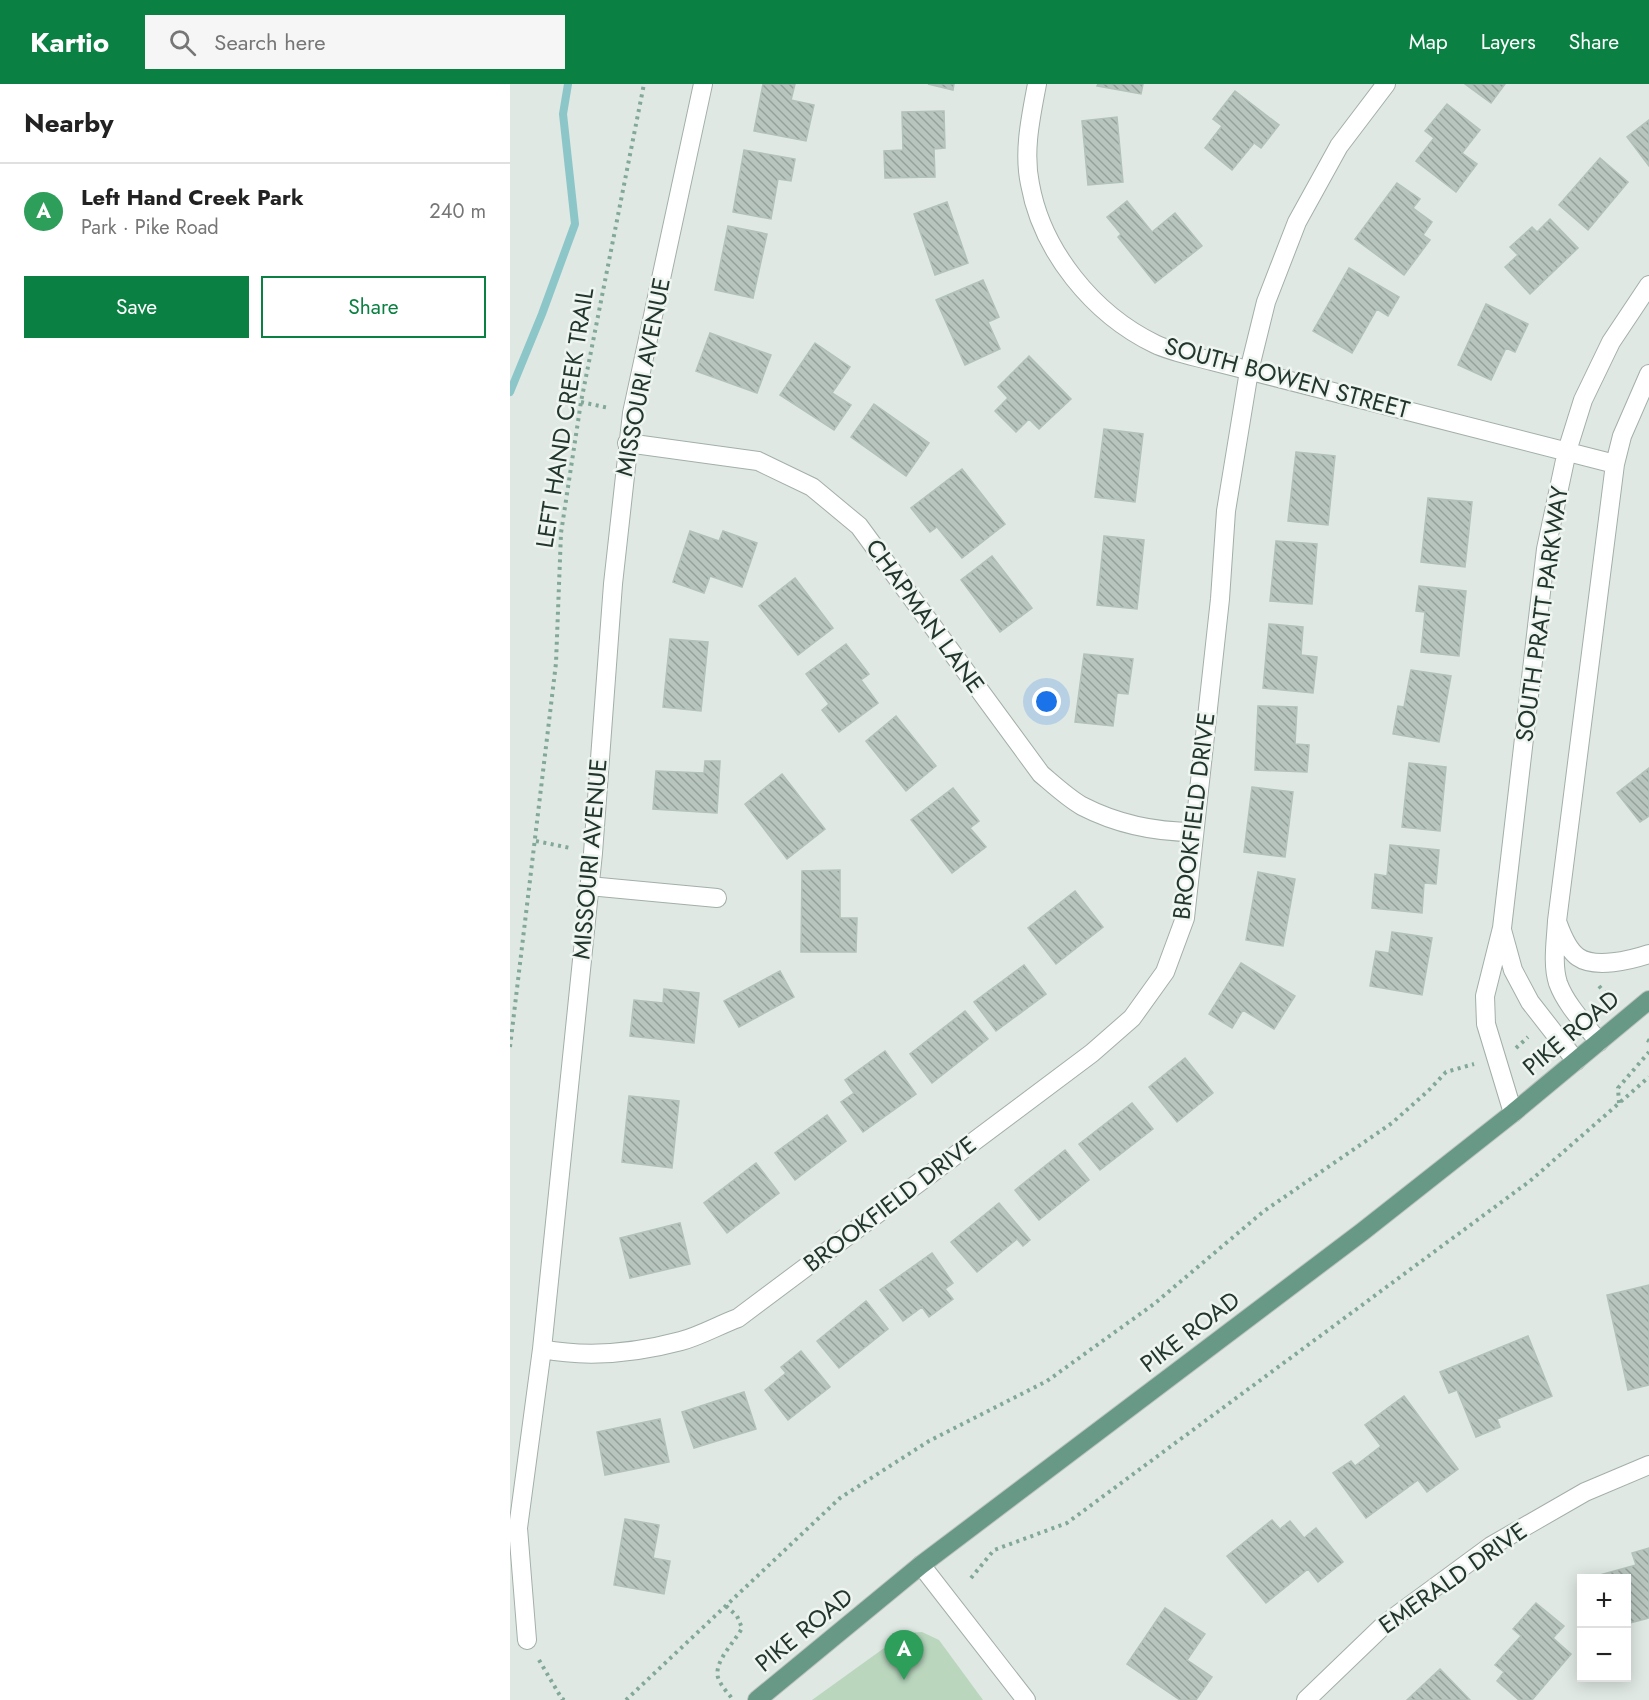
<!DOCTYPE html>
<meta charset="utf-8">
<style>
:root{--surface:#fff;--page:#f6f6f6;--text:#222;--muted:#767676;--line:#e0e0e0;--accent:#0b8043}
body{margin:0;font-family:Jost,sans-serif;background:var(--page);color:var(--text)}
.controls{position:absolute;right:18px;bottom:18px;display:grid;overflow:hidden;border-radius:0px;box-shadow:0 3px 15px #0003}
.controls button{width:54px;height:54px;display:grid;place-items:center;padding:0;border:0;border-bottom:2px solid var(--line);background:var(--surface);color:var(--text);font:30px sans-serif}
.you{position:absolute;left:537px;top:618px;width:21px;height:21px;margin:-15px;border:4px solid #fff;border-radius:50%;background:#1a73e8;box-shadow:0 0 0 9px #1a73e833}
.badge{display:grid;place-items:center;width:39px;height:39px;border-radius:50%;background:var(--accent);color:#fff;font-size:20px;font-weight:700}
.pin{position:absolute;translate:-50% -50px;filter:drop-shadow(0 2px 3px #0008)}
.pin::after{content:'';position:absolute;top:32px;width:21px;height:18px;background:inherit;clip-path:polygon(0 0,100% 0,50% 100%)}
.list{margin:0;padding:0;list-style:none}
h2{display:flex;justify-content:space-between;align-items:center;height:78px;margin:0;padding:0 24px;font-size:26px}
h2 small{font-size:20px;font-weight:400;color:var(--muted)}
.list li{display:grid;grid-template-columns:39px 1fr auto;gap:18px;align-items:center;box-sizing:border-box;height:96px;padding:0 24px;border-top:2px solid var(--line)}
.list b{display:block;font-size:22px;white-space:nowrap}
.list p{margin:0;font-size:20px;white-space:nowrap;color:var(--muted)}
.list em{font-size:20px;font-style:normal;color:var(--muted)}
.actions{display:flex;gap:12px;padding:18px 24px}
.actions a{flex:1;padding:14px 0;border:2px solid var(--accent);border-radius:0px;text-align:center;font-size:21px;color:var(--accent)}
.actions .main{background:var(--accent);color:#fff}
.icon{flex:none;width:33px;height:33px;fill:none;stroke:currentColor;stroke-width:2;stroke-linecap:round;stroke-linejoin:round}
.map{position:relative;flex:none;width:1139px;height:1616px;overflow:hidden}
header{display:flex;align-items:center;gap:36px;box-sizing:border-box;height:84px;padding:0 30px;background:var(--accent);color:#fff}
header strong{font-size:28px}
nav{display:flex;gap:33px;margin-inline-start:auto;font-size:21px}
.search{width:420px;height:54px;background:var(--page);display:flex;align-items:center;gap:15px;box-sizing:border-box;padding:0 21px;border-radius:0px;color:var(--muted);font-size:22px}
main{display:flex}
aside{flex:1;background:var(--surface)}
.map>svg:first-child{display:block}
</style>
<header>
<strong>Kartio</strong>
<div class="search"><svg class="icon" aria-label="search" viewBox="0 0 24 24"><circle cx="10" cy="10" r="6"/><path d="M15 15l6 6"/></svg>Search here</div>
<nav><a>Map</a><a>Layers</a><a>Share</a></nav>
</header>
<main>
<aside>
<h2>Nearby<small></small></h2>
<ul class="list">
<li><span class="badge" style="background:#2e9e5b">A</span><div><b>Left Hand Creek Park</b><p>Park · Pike Road</p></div><em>240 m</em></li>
</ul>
<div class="actions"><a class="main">Save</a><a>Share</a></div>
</aside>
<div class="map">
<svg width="1139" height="1616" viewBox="0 0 1139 1616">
<defs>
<pattern id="building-back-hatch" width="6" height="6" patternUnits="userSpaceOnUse" patternTransform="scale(1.5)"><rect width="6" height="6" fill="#b7c5be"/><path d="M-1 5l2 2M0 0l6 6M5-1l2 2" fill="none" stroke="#94a19b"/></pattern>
</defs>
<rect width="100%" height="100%" fill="#dfe8e3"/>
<!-- park -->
<path fill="#bad7be" d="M412,1548l17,8 44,60h-171l93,-67z"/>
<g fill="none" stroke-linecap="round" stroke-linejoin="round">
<!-- stream -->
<path stroke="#8cc6c8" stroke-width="8" d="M0,308l32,-78 33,-90 -12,-110 5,-30"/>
</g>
<!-- building -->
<path fill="url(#building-back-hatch)" stroke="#b2c1b9" stroke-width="1.5" d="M253,0h32l-4,16 23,5 -8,36 -52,-10z
M418,0h26l-1,6z
M588,0h45l-2,10 -44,-8z
M955,0h40l-14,19z
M725,7l44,34 -18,23 -7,-5 -22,27 -27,-22 17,-22 -9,-7z
M937,20l33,26 -18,23 15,11 -21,28 -40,-31 18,-23 -9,-7z
M434,27l1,37 -11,1 1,28 -50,1 -1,-27 19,-1 -1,-38z
M607,33l6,65 -35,3 -6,-64z
M1139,36v46l-22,-29z
M234,66l51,9 -4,22 -13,-2 -7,40 -38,-7z
M1090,74l28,24 -40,48 -29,-25z
M887,99l23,16 -7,9 19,14 -9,13 7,5 -26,35 -49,-36z
M617,117l25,31 23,-19 27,33 -47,37 -37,-46 3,-3 -14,-17z
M437,118l21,61 -33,12 -21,-61z
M1040,135l28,29 -48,46 -25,-27 13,-12 -8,-8 22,-20 5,5z
M218,142l39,8 -14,64 -38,-8z
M839,184l50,29 -11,19 -11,-7 -25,44 -39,-22z
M473,196l16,37 -11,5 12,27 -35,16 -29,-65z
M976,220l42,20 -13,28 -9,-4 -15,32 -33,-15z
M200,249l61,22 -14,38 -61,-22z
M305,259l35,24 -18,26 19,12 -17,25 -54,-35z
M519,272l42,43 -32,30 -10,-10 -13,13 -21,-21 13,-13 -10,-11z
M364,320l55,39 -23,33 -55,-39z
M594,345l39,5 -8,68 -40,-5z
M786,368l39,4 -7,69 -40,-4z
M452,385l43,55 -43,34 -25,-31 -7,5 -19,-24z
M918,414l44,4 -7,65 -44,-5z
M180,447l29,10 4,-10 34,12 -15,44 -32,-11 -6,17 -31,-11z
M594,452l40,4 -7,69 -40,-4z
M766,457l41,3 -5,60 -42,-3z
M482,472l40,52 -32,24 -39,-52z
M285,494l38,50 -35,27 -39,-49z
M909,502l47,5 -7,65 -38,-4 4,-40 -9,-1z
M759,540l34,3 -2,28 16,2 -4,36 -50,-5z
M160,555l38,3 -7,69 -38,-4z
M336,560l23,30 -8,6 17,23 -39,29 -17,-22 7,-6 -23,-30z
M574,570l49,5 -5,35 -11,-1 -4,33 -38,-4z
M901,586l40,6 -12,66 -46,-8 5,-28 6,1z
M748,622l39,1 -2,37 14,1 -2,27 -52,-2z
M386,632l40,50 -30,25 -40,-50z
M195,677h15l-3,52 -64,-4 3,-38 48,2z
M899,679l37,4 -6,64 -38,-4z
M1139,684v48l-9,6 -23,-29z
M272,690l43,55 -38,30 -42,-55z
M742,703l41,5 -8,65 -41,-5z
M443,704l26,33 -9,7 16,19 -34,26 -41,-53z
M880,761l49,5 -3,34 -12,-1 -2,30 -50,-5 3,-34 12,2z
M330,786v48h17l-1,34h-55l1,-81z
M748,788l37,7 -12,67 -37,-6z
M565,807l28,36 -47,37 -28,-36z
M882,848l40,6 -10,57 -52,-9 6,-35 13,2z
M731,879l54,33 -21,33 -31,-19 -11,18 -23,-14z
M514,881l22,29 -50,37 -22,-29z
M270,887l14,26 -55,30 -15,-26z
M154,905l35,4 -5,50 -64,-7 4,-36 29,3z
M455,927l23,28 -56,44 -22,-29z
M375,967l31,43 -53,38 -22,-30 13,-9 -9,-13z
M675,974l28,35 -36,29 -28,-35z
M119,1012l50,5 -7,67 -50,-6z
M622,1019l21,26 -53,41 -21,-26z
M317,1031l19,26 -51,39 -20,-27z
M555,1066l24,30 -50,40 -24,-30z
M246,1079l23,30 -52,40 -23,-30z
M489,1119l31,37 -7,6 -6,-7 -40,33 -26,-30z
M170,1139l10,41 -60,14 -10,-40z
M422,1169l21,30 -8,6 8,10 -24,18 -7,-10 -19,14 -23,-31z
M1139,1201v100l-21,5 -21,-95z
M356,1217l22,28 -49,39 -22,-27z
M1018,1252l24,60 -55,23 3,8 -24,10 -19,-47 -8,3 -9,-21z
M291,1267l29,36 -42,33 -23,-30 21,-17 -5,-6z
M234,1308l12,37 -62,19 -12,-36z
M894,1312l54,73 -31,23 -9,-12 -52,38 -33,-45 18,-12 4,5 26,-20 -16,-21z
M150,1335l9,43 -64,13 -8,-43z
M115,1435l34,6 -6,33 17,3 -6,33 -50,-9z
M762,1436l8,9 10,-8 14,17 12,-10 27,34 -25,20 -10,-13 -42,34 -39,-47z
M1139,1464v70l-23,6v-46h-37l47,-13 -4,-12z
M1026,1519l28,23 -11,12 18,16 -39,46h-13l-22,-19 7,-9 -9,-7 26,-29 -8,-7z
M655,1524l40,26 -18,26 25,17 -16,23h-16l-53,-36z
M930,1585l30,31h-63z"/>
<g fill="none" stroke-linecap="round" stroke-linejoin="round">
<!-- minor casing -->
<g stroke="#a3afa9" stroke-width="20">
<path id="minor" d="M527,0c-6,32 -14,67 -7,100 12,67 63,130 125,160 17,8 38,12 57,17l403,103
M117,359l131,18 54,26 47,39 182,248c13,11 27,24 41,32 35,18 73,26 112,26
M79,802l128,12
M1048,840c4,11 10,26 20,33 17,12 53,3 71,-3
M992,846l11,40 17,32 46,59
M1089,958c-14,-18 -33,-37 -41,-59 -6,-19 -2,-42 -1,-62l58,-457 7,-28 27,-62
M1003,1029l-27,-89 -1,-28 17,-68 44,-379 21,-98 16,-51 28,-58 38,-57
M32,1265c46,9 94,4 139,-8 19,-5 38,-16 57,-23l354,-265 40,-35 33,-46 20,-54 35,-319 6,-88 23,-140 17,-69 31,-80 42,-76 47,-62
M411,1481l105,135
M17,1556l-9,-112 24,-179 51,-496 20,-269 19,-171 71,-329
M796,1616l79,-76 106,-78 94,-54 64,-27"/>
</g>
<!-- major casing -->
<g stroke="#bdc3c0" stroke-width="20">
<path id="major" d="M247,1616l164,-135 441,-333 151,-119 136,-113"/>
</g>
<!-- path -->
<path stroke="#82a898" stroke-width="4" stroke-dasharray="3 4.5" stroke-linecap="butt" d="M71,318l28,6
M26,757l34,7
M1089,902l8,9
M1137,956l2,1
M0,963l46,-384 5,-130 20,-131 63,-318
M1006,964l12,-11
M1109,1019l-1,-15 31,-36
M461,1494l23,-28 73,-27 463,-342 119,-104
M216,1522l11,10 5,12c-7,14 -31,36 -23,52 3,7 10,14 14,20
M29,1576l23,39 3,1
M116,1616l214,-202 89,-57 118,-60 107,-77 110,-93 128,-88 37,-33 17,-18 28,-8"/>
<!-- minor -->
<use href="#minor" stroke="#fff" stroke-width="18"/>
<!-- major -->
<use href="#major" stroke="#689986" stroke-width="18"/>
</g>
<g text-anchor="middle" stroke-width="5" stroke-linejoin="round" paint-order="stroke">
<!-- street labels -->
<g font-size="24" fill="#22362e" stroke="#eff5f1">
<text transform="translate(133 293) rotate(-79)" y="8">MISSOURI AVENUE</text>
<text transform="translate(777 294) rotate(15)" y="8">SOUTH BOWEN STREET</text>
<text transform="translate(55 334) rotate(-81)" y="8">LEFT HAND CREEK TRAIL</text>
<text transform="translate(1032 530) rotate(-82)" y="8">SOUTH PRATT PARKWAY</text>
<text transform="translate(415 532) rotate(54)" y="8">CHAPMAN LANE</text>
<text transform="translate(684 732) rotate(-83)" y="8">BROOKFIELD DRIVE</text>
<text transform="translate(80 775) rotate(-85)" y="8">MISSOURI AVENUE</text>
<text transform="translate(1061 949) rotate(-40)" y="8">PIKE ROAD</text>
<text transform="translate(380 1120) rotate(-37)" y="8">BROOKFIELD DRIVE</text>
<text transform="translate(680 1248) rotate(-37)" y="8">PIKE ROAD</text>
<text transform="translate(943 1494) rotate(-35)" y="8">EMERALD DRIVE</text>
<text transform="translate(294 1546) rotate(-39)" y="8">PIKE ROAD</text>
</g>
</g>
</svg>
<div class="controls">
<button>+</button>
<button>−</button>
</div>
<div class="you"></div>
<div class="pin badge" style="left:394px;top:1596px;background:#2e9e5b">A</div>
</div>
</main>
